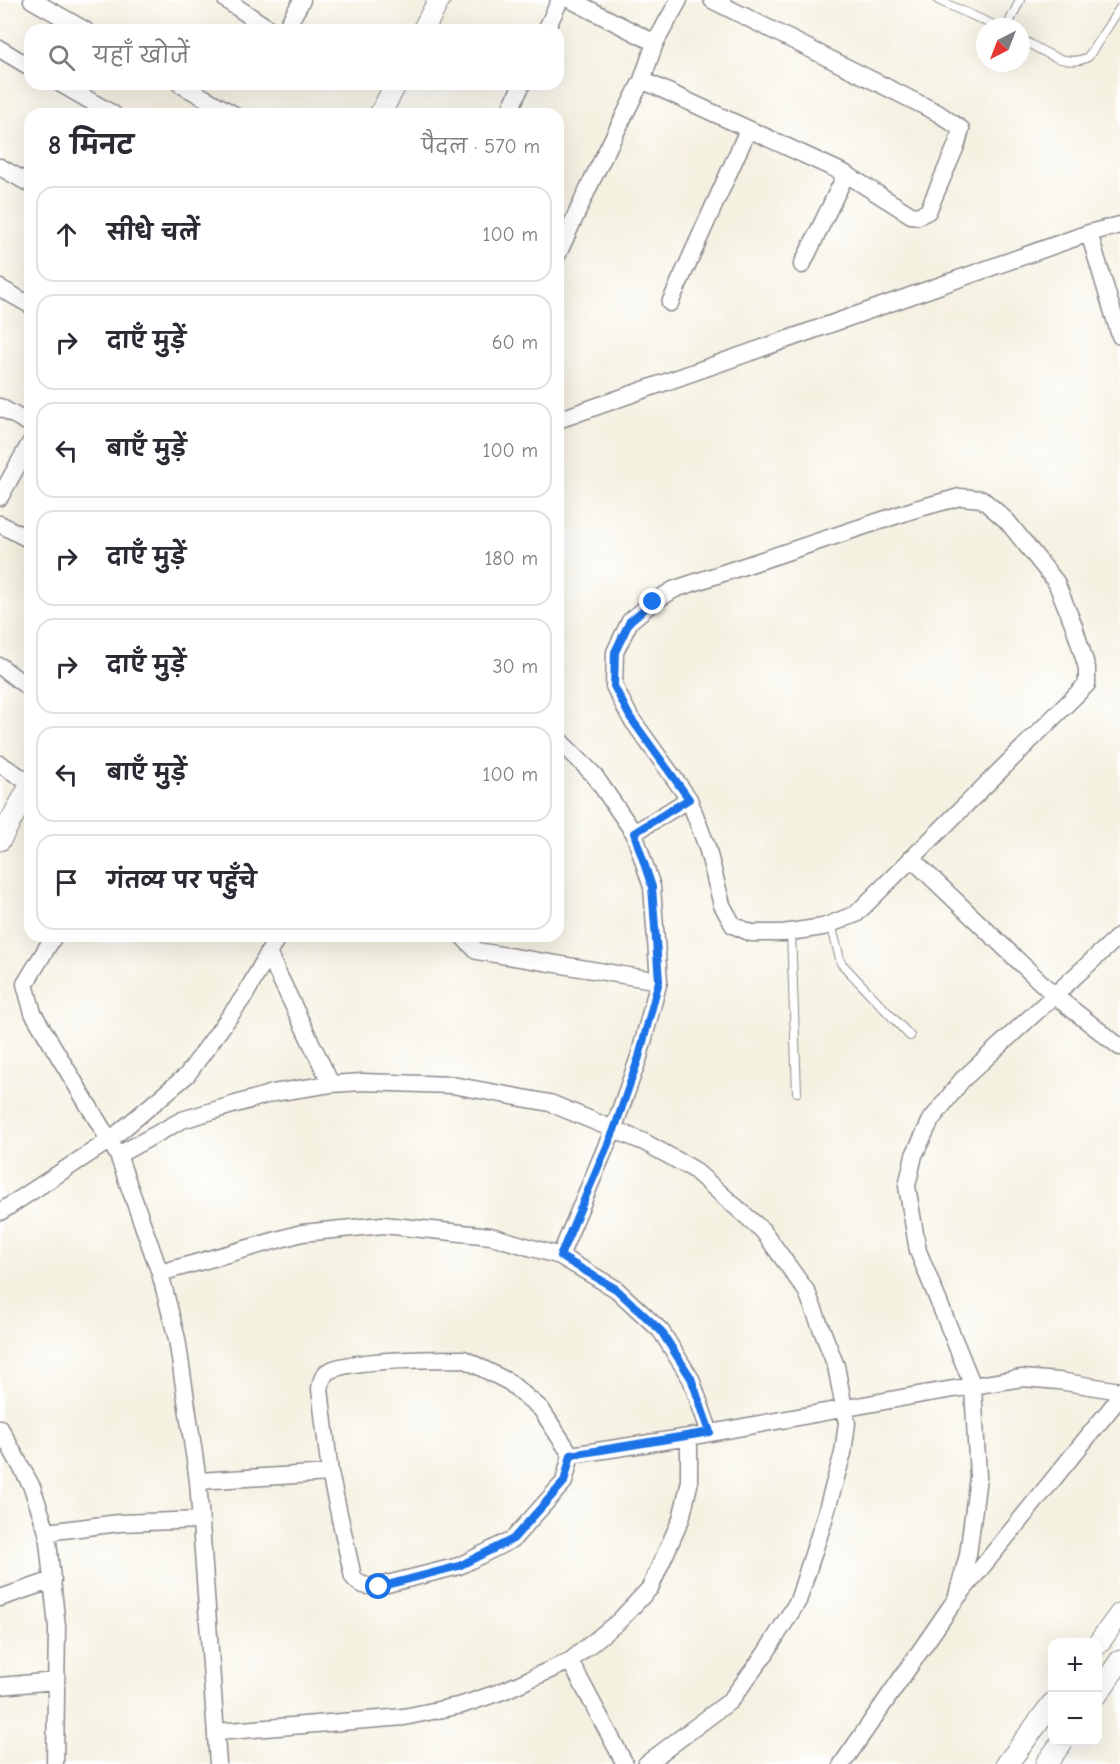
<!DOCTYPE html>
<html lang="hi">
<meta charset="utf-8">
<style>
:root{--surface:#fff;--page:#f2f2f3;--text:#2b2b33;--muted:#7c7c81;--line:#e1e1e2}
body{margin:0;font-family:"Comic Neue","Playpen Sans Deva",sans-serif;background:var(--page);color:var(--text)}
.controls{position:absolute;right:18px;bottom:18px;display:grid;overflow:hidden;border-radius:12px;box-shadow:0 6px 24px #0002}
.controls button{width:54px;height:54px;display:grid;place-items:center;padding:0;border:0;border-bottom:2px solid var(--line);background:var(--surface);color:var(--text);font:30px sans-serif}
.compass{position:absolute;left:976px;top:18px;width:54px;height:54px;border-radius:50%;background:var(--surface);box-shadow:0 6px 24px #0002;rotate:222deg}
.stop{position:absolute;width:18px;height:18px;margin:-14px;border:4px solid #1a73e8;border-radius:50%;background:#fff}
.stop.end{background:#1a73e8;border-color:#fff;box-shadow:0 2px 6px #0008}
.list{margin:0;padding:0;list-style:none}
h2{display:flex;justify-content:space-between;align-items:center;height:78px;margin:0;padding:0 24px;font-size:26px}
h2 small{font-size:20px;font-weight:400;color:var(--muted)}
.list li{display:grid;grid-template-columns:39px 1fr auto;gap:18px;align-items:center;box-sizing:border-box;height:96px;margin:0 12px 12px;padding:0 12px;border:2px solid var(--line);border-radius:18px}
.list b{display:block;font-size:22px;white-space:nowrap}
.list em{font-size:20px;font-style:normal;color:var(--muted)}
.icon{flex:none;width:33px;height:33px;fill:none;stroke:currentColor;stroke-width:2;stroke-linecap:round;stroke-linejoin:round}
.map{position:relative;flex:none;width:1120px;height:1764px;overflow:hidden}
.search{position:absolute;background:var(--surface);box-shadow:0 6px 24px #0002;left:24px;top:24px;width:540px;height:66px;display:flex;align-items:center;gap:15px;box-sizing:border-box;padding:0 21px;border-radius:18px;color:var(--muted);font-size:22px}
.panel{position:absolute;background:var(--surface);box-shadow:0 6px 24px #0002;left:24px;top:108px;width:540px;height:834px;border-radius:18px}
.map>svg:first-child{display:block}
</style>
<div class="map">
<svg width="1120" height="1764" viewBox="0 0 1120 1764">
<rect width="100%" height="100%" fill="#fff"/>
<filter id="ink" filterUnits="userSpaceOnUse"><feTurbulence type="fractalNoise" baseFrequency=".0167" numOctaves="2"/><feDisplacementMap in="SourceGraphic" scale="12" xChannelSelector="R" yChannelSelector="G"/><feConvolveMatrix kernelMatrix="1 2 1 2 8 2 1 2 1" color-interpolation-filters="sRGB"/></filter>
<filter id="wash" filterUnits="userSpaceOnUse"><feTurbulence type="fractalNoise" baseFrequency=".008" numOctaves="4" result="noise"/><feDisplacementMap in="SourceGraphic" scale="24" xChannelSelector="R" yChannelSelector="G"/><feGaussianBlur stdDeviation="1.35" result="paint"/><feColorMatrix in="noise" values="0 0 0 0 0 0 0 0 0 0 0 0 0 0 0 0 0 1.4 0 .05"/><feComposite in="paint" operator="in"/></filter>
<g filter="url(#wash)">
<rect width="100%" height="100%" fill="#f5f1e1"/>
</g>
<g filter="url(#ink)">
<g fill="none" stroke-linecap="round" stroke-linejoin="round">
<!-- service casing -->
<g stroke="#8c8a8e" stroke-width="10">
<path id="service" d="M938,0l60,27
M1007,27l13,-27
M1021,39c21,11 44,30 67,18l32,-49
M831,924l10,39 69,73
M791,932l6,160"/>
</g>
<!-- minor casing -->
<g stroke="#8c8a8e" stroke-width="19">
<path id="minor" d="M32,0l53,30
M226,0l45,30
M571,0l84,43
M285,30l17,-30
M546,30l14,-30
M0,49l30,18
M642,80l204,94 65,41 7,1 10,-5 29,-67 4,-15 -23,-16 -226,-113
M61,84l52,30
M180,84l53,30
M508,114l14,-30
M0,167l30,17
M1089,233l31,103
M558,254l34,-74 50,-100 13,-37 24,-43
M802,265l44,-91
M0,288l30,17
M670,303l78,-173
M0,407l30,17
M558,420l531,-187 31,-8
M0,497l30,-54
M960,497l22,2 25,22 49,61 18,44 13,42v16l-231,230 -33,13 -40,6h-32l-18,-8 -11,-20 -15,-58 -18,-48 -59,-82 -16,-31 1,-34 15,-31 23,-19 22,-13 241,-80z
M0,524l30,16
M0,666l30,23
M558,739l36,36 40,58 18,54 7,94 -20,76 -26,73 -53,126
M0,764l30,19
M634,833l55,-34
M911,858l144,138 65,51
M54,936l-29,48 8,29 85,142 42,118 17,66 21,142 20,283
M462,936l15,15 182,30
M268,953l63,131
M118,1155l64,-35 91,-27 58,-9 31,-2 90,3 98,18 94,39 49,27 70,62 44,61 29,74 11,57 -4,30 -20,70 -25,78 -33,53 -35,47 -84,63
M0,1212l110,-72 77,-65 58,-80 33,-59
M160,1273l142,-40 81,-8 108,11 69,20 56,33 45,42 30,48 19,54
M464,1359l45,23 32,27 30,46 -7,27 -51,57 -54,27 -80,20c-12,1 -19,0 -26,-9l-23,-104 -10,-84c1,-7 2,-12 7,-17 19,-13 110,-13 137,-13z
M0,1428l32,59 15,45 10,95 -2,137
M571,1455l118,-18 234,-43 99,-16 37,3 61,10
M198,1481l132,-8
M47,1532l72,-9 82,-3
M0,1598l53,-18
M956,1599l12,-44 10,-78 -5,-91 -55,-135 -11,-65 7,-31 17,-35 31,-40 158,-145
M570,1661l55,103
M0,1686l55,-5
M217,1732l187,-15 58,-12 41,-14 67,-30 49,-40 31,-33 31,-69 8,-34v-48
M842,1764l114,-165 164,-202"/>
</g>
<!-- tertiary casing -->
<g stroke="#8c8a8e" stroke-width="23">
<path id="tertiary" d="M423,30l16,-30
M380,114l16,-30
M0,840l30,-54
M1098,1644l22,-30
M1098,1693l22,-32
M1007,1764l45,-60
M1046,1764l16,-22"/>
</g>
<!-- service -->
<use href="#service" stroke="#fff" stroke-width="8"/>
<!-- minor -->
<use href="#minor" stroke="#fff" stroke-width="16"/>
<!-- tertiary -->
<use href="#tertiary" stroke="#fff" stroke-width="21"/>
</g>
</g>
<g fill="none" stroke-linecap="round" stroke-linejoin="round" filter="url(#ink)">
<!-- route -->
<path stroke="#1a73e8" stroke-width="8" d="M379,1587l80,-21 54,-27 51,-57 7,-27 139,-23 -19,-54 -30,-47 -45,-42 -56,-33 54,-126 25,-73 20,-76 -7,-94 -18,-54 55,-34 -59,-82 -16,-31 1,-34 15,-31 23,-19"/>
</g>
</svg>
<div class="controls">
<button>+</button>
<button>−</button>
</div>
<svg class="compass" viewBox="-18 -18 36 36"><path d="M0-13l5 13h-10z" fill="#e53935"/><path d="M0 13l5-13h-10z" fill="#7c7c81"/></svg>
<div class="stop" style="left:379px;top:1587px"></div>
<div class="stop end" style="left:653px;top:602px"></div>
<div class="search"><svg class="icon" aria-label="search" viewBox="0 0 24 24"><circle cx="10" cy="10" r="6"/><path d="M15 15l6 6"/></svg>यहाँ खोजें</div>
<section class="panel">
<h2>8 मिनट<small>पैदल · 570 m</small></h2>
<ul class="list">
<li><svg class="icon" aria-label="ahead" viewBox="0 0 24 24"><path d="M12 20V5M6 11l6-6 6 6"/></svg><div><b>सीधे चलें</b></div><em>100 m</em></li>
<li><svg class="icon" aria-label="right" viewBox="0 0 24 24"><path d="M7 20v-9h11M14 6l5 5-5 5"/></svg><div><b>दाएँ मुड़ें</b></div><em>60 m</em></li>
<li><svg class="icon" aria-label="left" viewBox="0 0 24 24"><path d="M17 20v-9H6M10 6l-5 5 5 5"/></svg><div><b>बाएँ मुड़ें</b></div><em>100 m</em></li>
<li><svg class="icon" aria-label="right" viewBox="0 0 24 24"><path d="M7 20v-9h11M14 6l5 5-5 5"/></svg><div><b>दाएँ मुड़ें</b></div><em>180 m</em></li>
<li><svg class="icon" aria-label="right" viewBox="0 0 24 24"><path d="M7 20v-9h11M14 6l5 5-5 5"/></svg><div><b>दाएँ मुड़ें</b></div><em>30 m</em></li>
<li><svg class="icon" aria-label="left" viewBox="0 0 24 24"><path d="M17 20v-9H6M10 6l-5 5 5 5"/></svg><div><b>बाएँ मुड़ें</b></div><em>100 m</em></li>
<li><svg class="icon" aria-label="arrive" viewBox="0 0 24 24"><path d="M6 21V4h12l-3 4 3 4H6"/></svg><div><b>गंतव्य पर पहुँचे</b></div></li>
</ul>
</section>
</div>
